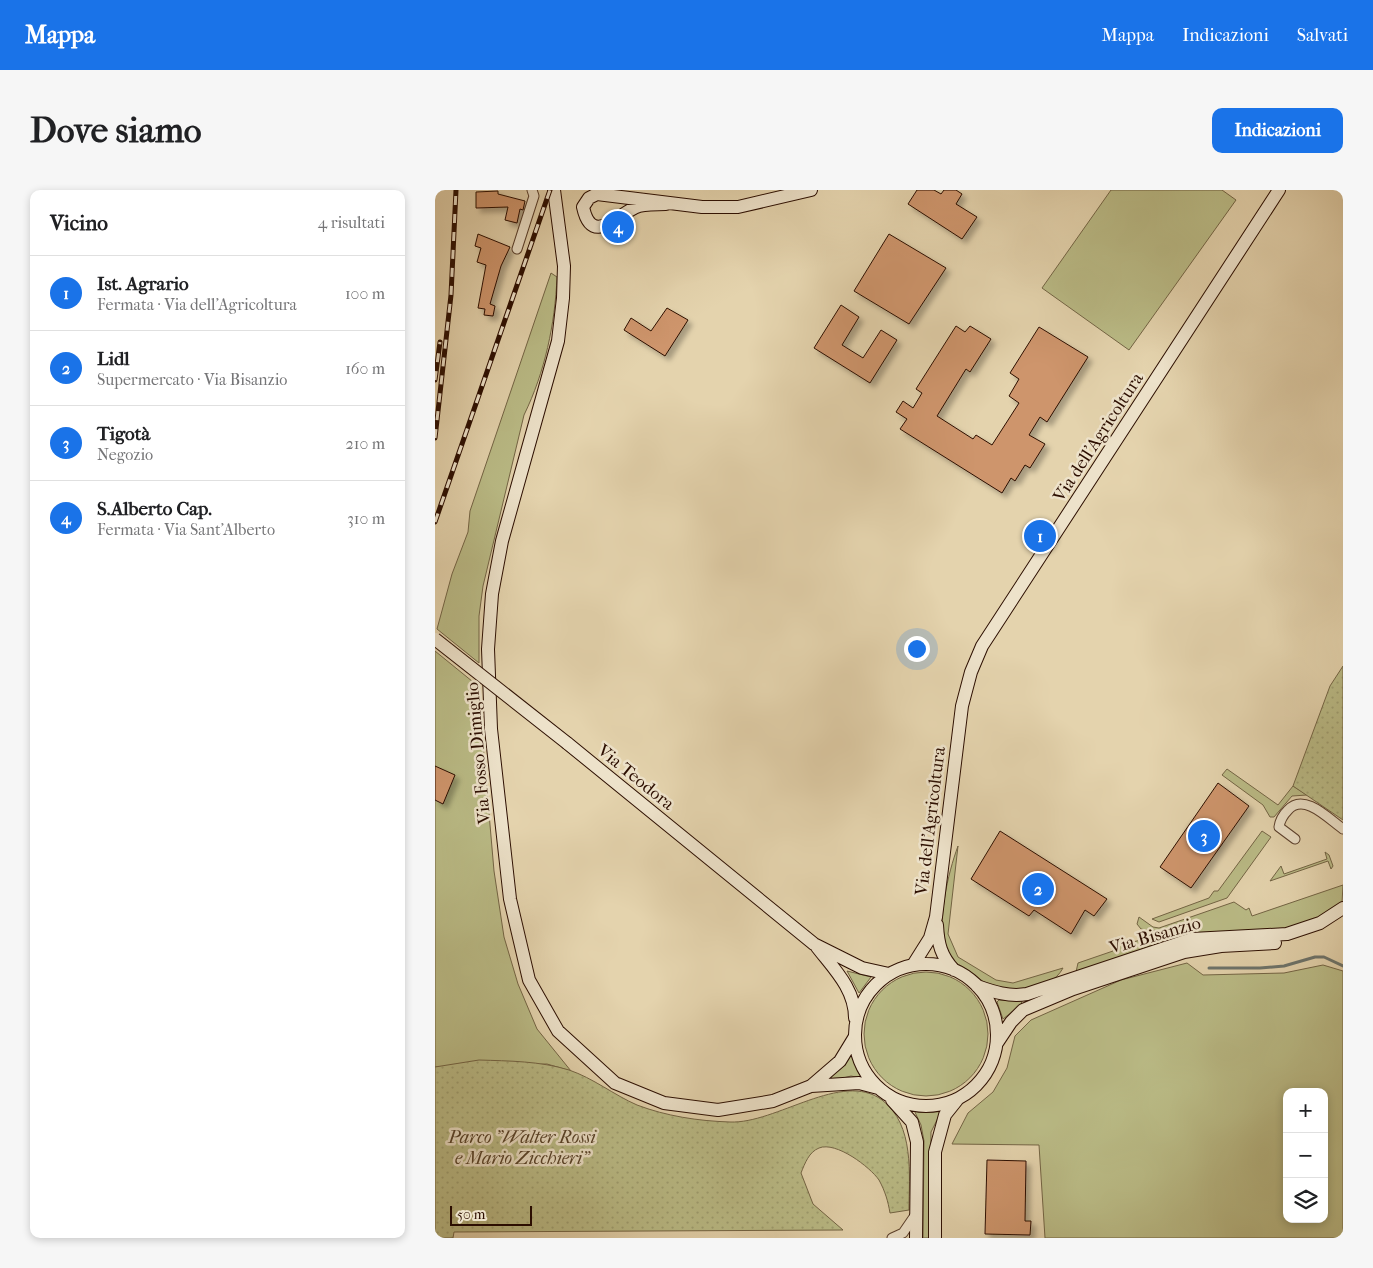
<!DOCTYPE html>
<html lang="it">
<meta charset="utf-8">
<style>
:root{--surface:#fff;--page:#f6f6f6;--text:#202124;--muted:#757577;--line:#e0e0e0;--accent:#1a73e8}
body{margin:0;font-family:"IM FELL French Canon",serif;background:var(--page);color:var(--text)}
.controls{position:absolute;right:15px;bottom:15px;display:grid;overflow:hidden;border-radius:10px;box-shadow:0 2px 8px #0003}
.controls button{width:45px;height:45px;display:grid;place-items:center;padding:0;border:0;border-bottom:1px solid var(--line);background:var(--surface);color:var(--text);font:25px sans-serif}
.scale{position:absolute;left:15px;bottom:12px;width:82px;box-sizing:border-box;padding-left:5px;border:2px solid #2c0e01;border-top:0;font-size:14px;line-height:18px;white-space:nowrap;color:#2c0e01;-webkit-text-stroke:4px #ede2ca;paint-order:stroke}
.you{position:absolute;left:481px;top:458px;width:18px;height:18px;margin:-12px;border:4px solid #fff;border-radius:50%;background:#1a73e8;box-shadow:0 0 0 8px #1a73e833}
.badge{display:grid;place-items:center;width:32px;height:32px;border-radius:50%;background:var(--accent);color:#fff;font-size:16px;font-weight:700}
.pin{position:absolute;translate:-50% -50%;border:2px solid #fff;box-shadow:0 1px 5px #0006}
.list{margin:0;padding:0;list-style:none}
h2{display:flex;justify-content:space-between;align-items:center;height:65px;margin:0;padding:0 20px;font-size:21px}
h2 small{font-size:16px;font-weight:400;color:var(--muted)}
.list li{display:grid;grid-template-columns:32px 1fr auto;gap:15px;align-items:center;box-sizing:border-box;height:75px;padding:0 20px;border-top:1px solid var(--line)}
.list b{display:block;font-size:19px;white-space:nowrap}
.list p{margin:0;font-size:16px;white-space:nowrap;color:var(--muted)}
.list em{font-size:16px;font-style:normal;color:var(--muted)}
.icon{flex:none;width:28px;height:28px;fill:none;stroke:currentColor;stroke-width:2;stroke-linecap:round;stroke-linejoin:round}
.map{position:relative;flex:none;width:908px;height:1048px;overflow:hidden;border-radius:10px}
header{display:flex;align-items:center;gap:30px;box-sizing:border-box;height:70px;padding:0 25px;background:var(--accent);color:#fff}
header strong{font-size:24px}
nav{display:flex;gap:28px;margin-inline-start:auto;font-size:18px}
.intro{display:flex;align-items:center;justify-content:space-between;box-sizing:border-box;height:120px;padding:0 30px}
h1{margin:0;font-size:35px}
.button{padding:12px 22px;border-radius:10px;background:var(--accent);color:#fff;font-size:18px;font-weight:700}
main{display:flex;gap:30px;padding:0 30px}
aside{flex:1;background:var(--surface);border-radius:10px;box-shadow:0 2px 8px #0003}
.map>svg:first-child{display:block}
</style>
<header>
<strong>Mappa</strong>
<nav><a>Mappa</a><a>Indicazioni</a><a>Salvati</a></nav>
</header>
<div class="intro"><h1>Dove siamo</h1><a class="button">Indicazioni</a></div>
<main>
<aside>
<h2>Vicino<small>4 risultati</small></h2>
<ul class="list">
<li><span class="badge">1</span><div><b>Ist. Agrario</b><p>Fermata · Via dell'Agricoltura</p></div><em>100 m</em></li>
<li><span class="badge">2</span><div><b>Lidl</b><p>Supermercato · Via Bisanzio</p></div><em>160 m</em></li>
<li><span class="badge">3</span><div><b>Tigotà</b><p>Negozio</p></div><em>210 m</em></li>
<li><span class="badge">4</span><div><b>S.Alberto Cap.</b><p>Fermata · Via Sant'Alberto</p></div><em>310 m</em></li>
</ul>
</aside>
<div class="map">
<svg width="908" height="1048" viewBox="0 0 908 1048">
<defs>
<pattern id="park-dots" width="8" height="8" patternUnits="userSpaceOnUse" patternTransform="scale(1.25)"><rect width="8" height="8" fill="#babb86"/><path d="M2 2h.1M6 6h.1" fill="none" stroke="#a0a072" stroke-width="1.8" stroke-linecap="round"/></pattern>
<filter id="shadow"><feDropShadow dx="4.5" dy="4.5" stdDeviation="2.5" flood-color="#0004"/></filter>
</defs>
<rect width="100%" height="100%" fill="#e4d3ad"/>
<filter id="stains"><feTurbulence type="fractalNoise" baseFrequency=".004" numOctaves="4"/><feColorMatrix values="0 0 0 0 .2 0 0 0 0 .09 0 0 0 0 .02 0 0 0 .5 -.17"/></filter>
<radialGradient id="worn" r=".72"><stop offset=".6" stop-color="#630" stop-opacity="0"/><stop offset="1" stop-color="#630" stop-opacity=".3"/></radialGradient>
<!-- green -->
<path fill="#babb86" stroke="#736444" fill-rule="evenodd" d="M676,0h111l14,10 -107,150 -87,-62z
M116,83l6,4c-2,47 -12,95 -33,138l-41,171 -4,30v47l-42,-34 15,-55 16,-42 2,-21z
M0,461l43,35 16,185 10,66 14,47 19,45 34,42 -24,-7 -112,3z
M792,579l51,36 15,-19 14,9 -15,1 -18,21h-4l-7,-12 -41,-30z
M827,641l9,6 -44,61 -68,24 -7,-3 57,-21 5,-7h4z
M523,656l-10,88 10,23 38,23 17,3 50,-15c-13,25 -56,26 -79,14 -5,-3 -10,-8 -15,-11 -9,-6 -19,-10 -23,-20 -10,-28 2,-78 12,-105z
M890,662l4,3 4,11 -2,3 -3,-8 -58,20 11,-15 3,8 43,-15z
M908,695l-1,18 -18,12 -36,14 -85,4 -58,-3 -4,-1 -4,-5 2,-7 14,10 6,1 75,-26 12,8 3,-2 3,8z
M710,749l21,1v2l-90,30 2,-9 35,-12 -1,-4z
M752,773l16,12 81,-2 39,-8 20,6v267h-298l-6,-93 -87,-1 16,-31 25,-21 14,-24 8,-32 16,-16 90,-40zM852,902h37v127h-37z
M412,781l24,6 -12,16z
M429 844a62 62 0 1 1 124 0a62 62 0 1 1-124 0Z
M564,810l22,1 1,3 -19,15 -6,-17z
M417,861l2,9 11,19 -14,-3 -28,7z
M479,920l27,2 -10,20 -1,106h-7l1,-97 -3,-16z"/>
<!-- park -->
<path fill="url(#park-dots)" stroke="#736444" d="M908,476v154l-50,-34 37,-100z
M44,870c30,1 61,1 90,10 24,8 45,25 68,35 29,11 61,16 93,17 46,2 112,-52 152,-22 33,25 27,75 27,110l-19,3c-2,-12 -5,-22 -11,-33 -9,-13 -43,-39 -60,-32 -10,4 -14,15 -18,25l12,31 30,26 -389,2 -1,6h-18v-171z"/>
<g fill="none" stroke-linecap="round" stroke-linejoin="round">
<!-- stream -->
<path stroke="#6c736b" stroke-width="3" d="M774,778h51l24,-2 31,-9h9l19,9"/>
</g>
<!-- building -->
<path fill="#ce956c" stroke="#2c0e01" filter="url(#shadow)" d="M482,0h17l7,4 3,-4h12l6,4 -6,10 21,13 -15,22 -54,-35z
M63,1v3l27,7 -2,9 -3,-1 -3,14 -12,-3 3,-13 -32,1v-16z
M43,44l32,13 -9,19 -11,38 5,2 -2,10 -9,-1 1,-6 -7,-1 8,-43 -9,-3 4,-14 -6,-2z
M454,44l57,34 -37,56 -55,-33z
M406,115l18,12 -17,28 21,13 18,-28 16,10 -27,43 -56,-35z
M232,118l21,12 -23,36 -41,-26 7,-12 20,13z
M521,136l9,6 5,-6 21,13 -21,33 -4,-3 -29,47 36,23 3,-4 16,10 27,-42 -10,-7 10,-17 -9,-6 29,-46 49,30 -41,65 -7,-5 -11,18 16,9 -15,24 -5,-3 -10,16 -4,-3 -9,15 -102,-64 7,-10 -11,-7 7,-11 10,7 9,-15 -6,-4z
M0,576l20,9 -12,29 -8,-4z
M783,593l31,23 -58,82 -31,-21z
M565,641l107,68 -13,17 -9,-6 -14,24 -37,-24 -5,6 -58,-37z
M552,970l39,1 -1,60h6l-1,14 -45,-1z"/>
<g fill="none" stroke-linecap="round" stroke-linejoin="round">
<!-- street casing -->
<g stroke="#5a3f2c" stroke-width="11">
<path id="street" d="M82,59l17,-53 -2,-6
M860,649l-16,-12c1,-7 4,-12 9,-17 16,-18 41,9 55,19
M457,1048l11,-5 13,-19"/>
</g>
<!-- secondary casing -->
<g stroke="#2c0e01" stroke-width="14">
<path id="secondary" d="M119,0l10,76 -1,32 -5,43 -56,200 -10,53 -4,55 3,80 19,170 19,81 29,51 57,52 49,20 54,7 55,-9 38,-15 48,-3 19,5
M231,14c-8,0 -18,0 -27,2 -20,6 -47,43 -56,1l6,-9 8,-4 105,13h36l73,-17
M132,553l247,201 48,24 27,6
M502,735c1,19 4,31 17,45
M382,757c17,22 38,42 38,71
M420 845a71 71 0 1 1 142 0a71 71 0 1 1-142 0Z
M478,775l17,-27 6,-21 26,-211 9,-34 11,-26 297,-456
M542,796c17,6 32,11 50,8l165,-55 95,-5 33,-11 23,-15
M562,853l14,-21 12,-12 50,-21 111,-37 37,-6 54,-3
M376,896l29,-25 14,-23
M457,910l20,22 5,20 -1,96
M500,1048v-86l10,-37 12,-15"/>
</g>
<!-- street -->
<use href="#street" stroke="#ede2ca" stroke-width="9"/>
<!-- secondary -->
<use href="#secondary" stroke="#ede2ca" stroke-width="12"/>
<!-- rail casing -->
<g stroke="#2c0e01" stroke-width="5">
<path id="rail" d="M0,190l5,-38
M0,248l16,-143 5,-105
M0,332l115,-332"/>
</g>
<!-- rail -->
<use href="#rail" stroke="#ede2ca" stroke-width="3" stroke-dasharray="9" stroke-linecap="butt"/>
<!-- secondary-bridge casing -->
<g stroke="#2c0e01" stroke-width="14" stroke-linecap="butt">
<path id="secondary-bridge" d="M0,449l132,104"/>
</g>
<!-- secondary-bridge -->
<use href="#secondary-bridge" stroke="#ede2ca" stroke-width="12"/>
</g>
<g text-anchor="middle" stroke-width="5" stroke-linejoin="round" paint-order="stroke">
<!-- street labels -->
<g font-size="18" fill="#2c0e01" stroke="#ede2ca">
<text transform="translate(663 247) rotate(-57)" y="6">Via dell'Agricoltura</text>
<text transform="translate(43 563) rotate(-95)" y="6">Via Fosso Dimiglio</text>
<text transform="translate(201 587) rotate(39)" y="6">Via Teodora</text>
<text transform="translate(495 631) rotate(-83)" y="6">Via dell'Agricoltura</text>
<text transform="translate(720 745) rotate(-16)" y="6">Via Bisanzio</text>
</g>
<!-- park labels -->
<g font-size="18" font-style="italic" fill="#574229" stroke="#ede2ca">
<text x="87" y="953">Parco "Walter Rossi<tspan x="87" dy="21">e Mario Zicchieri"</tspan></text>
</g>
</g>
<rect width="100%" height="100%" filter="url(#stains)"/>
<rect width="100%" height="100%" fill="url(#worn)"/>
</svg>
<div class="controls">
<button>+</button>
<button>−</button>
<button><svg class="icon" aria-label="layers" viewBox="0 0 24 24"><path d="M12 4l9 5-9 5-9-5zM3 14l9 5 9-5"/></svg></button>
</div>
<div class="scale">50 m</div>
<div class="you"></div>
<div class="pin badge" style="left:605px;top:346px">1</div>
<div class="pin badge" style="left:603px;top:699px">2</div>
<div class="pin badge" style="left:769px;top:646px">3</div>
<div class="pin badge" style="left:183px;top:37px">4</div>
</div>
</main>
